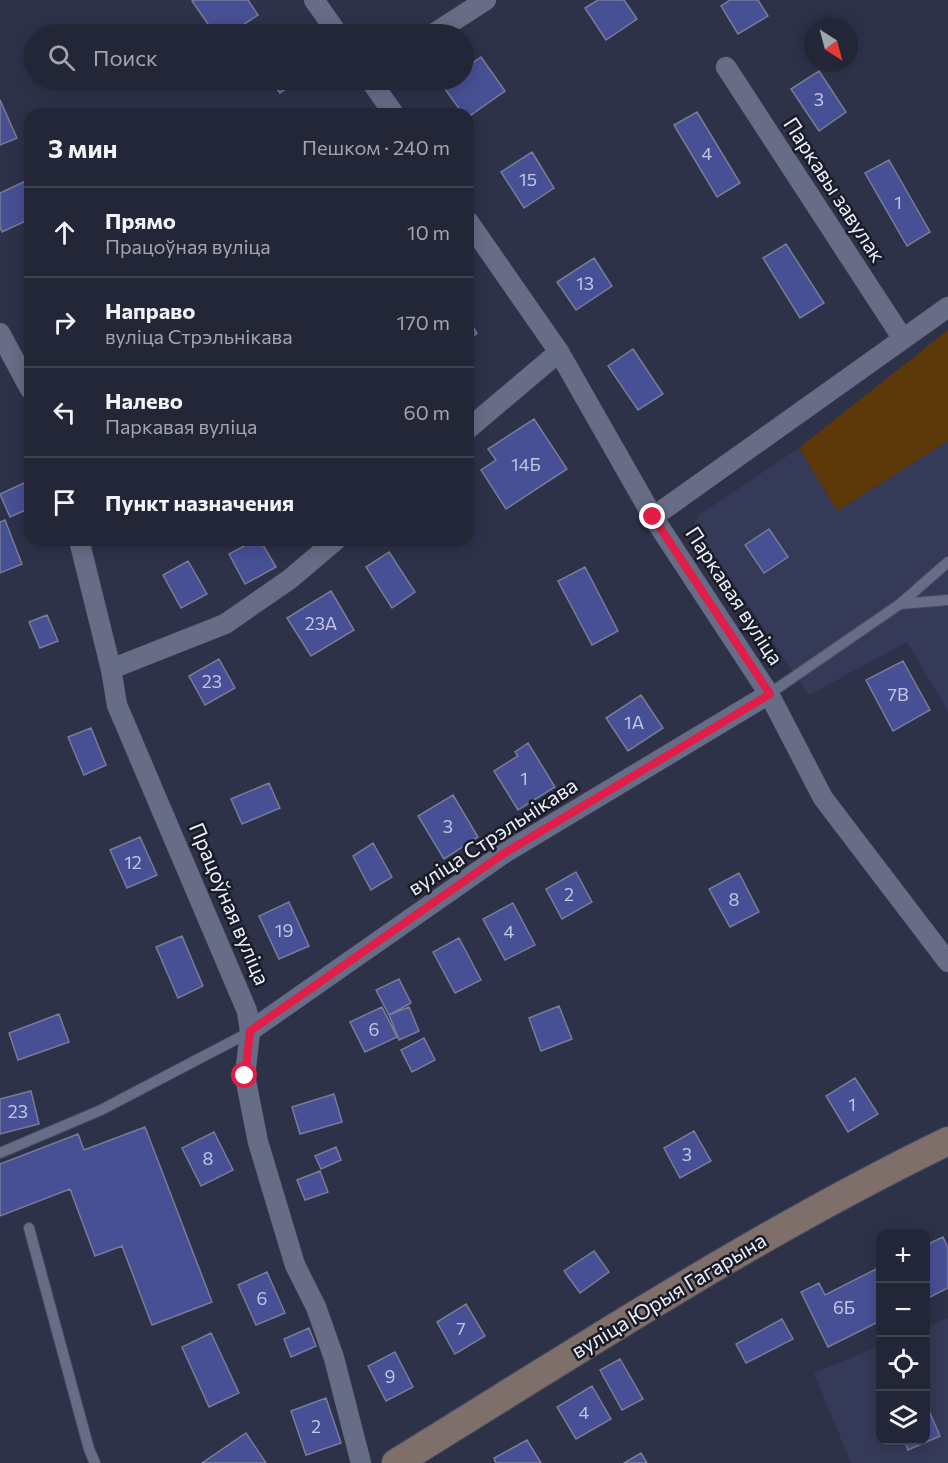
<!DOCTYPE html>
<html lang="ru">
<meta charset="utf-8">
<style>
:root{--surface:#222637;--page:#2a2e3f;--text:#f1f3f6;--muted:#a2a5ad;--line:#3f4352}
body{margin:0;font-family:Commissioner,sans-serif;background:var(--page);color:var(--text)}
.controls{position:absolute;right:18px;bottom:18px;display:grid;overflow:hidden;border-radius:12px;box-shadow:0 3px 15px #0003}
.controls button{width:54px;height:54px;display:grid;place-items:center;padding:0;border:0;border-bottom:2px solid var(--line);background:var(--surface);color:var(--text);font:30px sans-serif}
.compass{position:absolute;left:804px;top:18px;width:54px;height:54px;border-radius:50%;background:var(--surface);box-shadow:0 3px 15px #0003;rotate:144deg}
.stop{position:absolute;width:18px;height:18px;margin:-14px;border:4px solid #e11d48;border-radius:50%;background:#fff}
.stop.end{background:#e11d48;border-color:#fff;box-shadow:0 2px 6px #0008}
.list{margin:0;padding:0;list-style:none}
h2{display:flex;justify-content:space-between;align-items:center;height:78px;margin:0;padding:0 24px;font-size:26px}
h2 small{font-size:20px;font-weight:400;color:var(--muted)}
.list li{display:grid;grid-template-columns:39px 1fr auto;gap:18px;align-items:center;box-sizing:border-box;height:90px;padding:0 24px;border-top:2px solid var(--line)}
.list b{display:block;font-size:22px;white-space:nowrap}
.list p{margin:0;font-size:20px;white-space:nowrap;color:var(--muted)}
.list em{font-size:20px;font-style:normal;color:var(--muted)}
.icon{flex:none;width:33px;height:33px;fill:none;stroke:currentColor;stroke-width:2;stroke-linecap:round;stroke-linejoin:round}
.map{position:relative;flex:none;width:948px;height:1463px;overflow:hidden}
.search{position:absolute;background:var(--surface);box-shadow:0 3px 15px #0003;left:24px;top:24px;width:450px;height:66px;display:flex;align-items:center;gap:15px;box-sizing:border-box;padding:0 21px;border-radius:33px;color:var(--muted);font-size:22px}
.panel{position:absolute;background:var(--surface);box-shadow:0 3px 15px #0003;left:24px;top:108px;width:450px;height:438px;border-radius:18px}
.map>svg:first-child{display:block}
</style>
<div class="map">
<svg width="948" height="1463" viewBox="0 0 948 1463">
<rect width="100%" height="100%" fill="#2e3249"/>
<!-- built -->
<path fill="#353a58" d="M948,441v270l-41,-69 -98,53 -115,-170 5,-10 100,-67 38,63z
M948,1318v145h-97l-37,-90 66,-27v94h46v-113z"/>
<!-- green -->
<path fill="#5d390a" d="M948,330v111l-111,70 -38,-63z"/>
<!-- building -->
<path fill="#485095" stroke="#777c97" stroke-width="1.5" d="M194,0h54l10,15 -29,19h-14l-23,-33z
M598,0h26l13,19 -31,21 -21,-32z
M730,0h28l10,16 -30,18 -17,-28z
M481,57l24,34 -37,26v-3h-5l-21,-29 7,-5h15v-11z
M819,71l27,41 -27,19 -28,-42z
M270,80h27l-17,13z
M0,100l17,38 -17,7z
M697,112l43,71 -23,14 -43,-72z
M532,152l22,36 -30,20 -23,-36z
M889,160l41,72 -23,14 -42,-73z
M30,179v40l-28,13 -2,-5v-34z
M786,244l38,59 -24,15 -37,-60z
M594,258l18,28 -36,24 -19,-28z
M468,320l9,13 -9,7z
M633,349l30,45 -25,16 -30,-44z
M534,419l33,50 -61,40 -25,-39 15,-10 -8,-11z
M26,482l4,8v18l-20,9 -10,-23z
M5,520l17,44 -22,9v-51z
M769,529l19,28 -24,16 -19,-28z
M255,540h5l16,27 -31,17 -16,-30z
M389,552l26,40 -23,16 -26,-41z
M188,561l19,33 -26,14 -18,-33z
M585,567l33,64 -26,14 -34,-64z
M331,591l23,39 -43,26 -24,-38z
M47,615l11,26 -18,7 -11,-26z
M219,659l16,29 -30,17 -16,-29z
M903,661l27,49 -37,21 -27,-51z
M641,695l22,33 -35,23 -22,-33z
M91,728l15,37 -22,10 -16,-38z
M528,743l27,44 -37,23 -24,-39 24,-15 -3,-4z
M269,783l11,25 -38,16 -11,-25z
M453,795l25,42 -34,22 -26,-43z
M140,837l17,38 -30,13 -17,-38z
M373,843l19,34 -21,13 -18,-34z
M576,872l16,30 -30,17 -16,-30z
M739,873l20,39 -29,15 -21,-38z
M289,902l20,44 -30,13 -20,-43z
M513,903l22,42 -30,15 -22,-41z
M182,936l21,50 -25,12 -22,-51z
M459,938l22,42 -26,13 -22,-41z
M399,979l12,24 -22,12 -13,-25z
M559,1006l13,33 -31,12 -12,-33z
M382,1007l15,30 -32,15 -15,-30z
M409,1007l10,24 -20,9 -10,-25z
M59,1014l10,28 -51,18 -9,-27z
M424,1038l11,22 -23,12 -11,-22z
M855,1078l23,36 -30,18 -22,-36z
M31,1091l8,33 -39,10v-35z
M334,1094l8,28 -42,12 -8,-27z
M145,1127l67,175 -60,23 -30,-79 -27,10 -25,-67 -70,27v-52l78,-30 6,16z
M694,1131l17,30 -31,17 -16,-30z
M214,1132l19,38 -32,16 -19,-38z
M336,1147l5,13 -20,9 -6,-13z
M320,1171l8,21 -23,8 -8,-20z
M943,1237l5,11v40l-22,11v-54z
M594,1251l15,21 -29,21 -16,-22z
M880,1267v54l-52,26 -27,-55 18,-9 6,12z
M267,1272l18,41 -29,12 -18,-40z
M466,1304l19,32 -30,18 -18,-32z
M782,1319l11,20 -47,24 -10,-19z
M309,1328l7,18 -25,11 -7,-18z
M211,1333l28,60 -30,14 -27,-60z
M395,1352l18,35 -27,14 -18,-35z
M620,1359l23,40 -21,11 -22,-40z
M592,1386l19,33 -35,20 -19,-32z
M326,1398l15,45 -35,12 -15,-44z
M930,1413l10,23 -32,14 -4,-10h22v-25z
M246,1433l20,30h-64z
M527,1440l14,23h-45l-2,-5z
M641,1453l6,10h-23z"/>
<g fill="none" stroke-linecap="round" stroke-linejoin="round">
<!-- lane casing -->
<g stroke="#494d61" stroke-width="12">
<path id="lane" d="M900,604l48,-4
M769,694l131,-90 48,-42
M0,1153l101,-43 149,-78
M29,1228l60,221 6,14"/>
</g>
<!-- street casing -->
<g stroke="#494d61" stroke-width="21">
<path id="street" d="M314,0l24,34
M433,34l53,-34
M726,67l177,272
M370,80l24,34
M468,221l91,131 94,165 116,177 54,104 125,164
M0,333l30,56
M468,429l91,-77
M653,517l295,-210
M79,540l32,129 6,36 130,306 3,20 -5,45 13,66 37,123 21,42 18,51 27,105
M111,669l114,-45 65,-45 46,-39
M250,1031l253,-177 266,-160"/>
</g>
<!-- secondary casing -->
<g stroke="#494d61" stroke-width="30">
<path id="secondary" d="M396,1463c182,-112 360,-229 552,-322"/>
</g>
<!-- lane -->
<use href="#lane" stroke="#686d87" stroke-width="10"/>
<!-- street -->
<use href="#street" stroke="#686d87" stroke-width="20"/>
<!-- secondary -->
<use href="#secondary" stroke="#7e6f6a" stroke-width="28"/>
</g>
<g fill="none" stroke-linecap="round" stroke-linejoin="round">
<!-- route -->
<path stroke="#e11d48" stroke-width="8" d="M245,1076l5,-45 253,-177 267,-160 -117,-177"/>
</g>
<g text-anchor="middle" stroke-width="5" stroke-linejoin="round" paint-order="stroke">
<!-- number labels -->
<g font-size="18" fill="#c2c6e4">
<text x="819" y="106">3</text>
<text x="707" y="160">4</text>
<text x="528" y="186">15</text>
<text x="898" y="209">1</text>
<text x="585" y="290">13</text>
<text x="526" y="471">14Б</text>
<text x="321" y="630">23А</text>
<text x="212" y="688">23</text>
<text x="898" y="701">7В</text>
<text x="634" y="729">1А</text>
<text x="524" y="785">1</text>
<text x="448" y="833">3</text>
<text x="133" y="869">12</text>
<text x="569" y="901">2</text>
<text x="734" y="906">8</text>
<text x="284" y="937">19</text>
<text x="509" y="938">4</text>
<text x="374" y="1036">6</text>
<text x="852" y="1111">1</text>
<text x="18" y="1118">23</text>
<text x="687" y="1161">3</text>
<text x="208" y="1165">8</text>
<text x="262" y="1305">6</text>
<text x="844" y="1314">6Б</text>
<text x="461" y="1335">7</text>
<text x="390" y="1383">9</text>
<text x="584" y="1419">4</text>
<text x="316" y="1433">2</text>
</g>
<!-- street labels -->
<g font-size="21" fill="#ebeefe" stroke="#191b25">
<text transform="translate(834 190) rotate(57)" y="7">Паркавы завулак</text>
<text transform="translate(734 596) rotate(57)" y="7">Паркавая вуліца</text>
<text transform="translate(493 837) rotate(-33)" y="7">вуліца Стрэльнікава</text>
<text transform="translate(229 904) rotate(67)" y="7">Працоўная вуліца</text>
<text transform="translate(669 1296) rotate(-31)" y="7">вуліца Юрыя Гагарына</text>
</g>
</g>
</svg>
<div class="controls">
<button>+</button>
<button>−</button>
<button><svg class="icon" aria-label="locate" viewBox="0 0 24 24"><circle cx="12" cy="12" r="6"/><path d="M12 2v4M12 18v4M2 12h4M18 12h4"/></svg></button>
<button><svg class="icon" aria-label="layers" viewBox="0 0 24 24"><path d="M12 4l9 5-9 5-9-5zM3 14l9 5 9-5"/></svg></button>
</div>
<svg class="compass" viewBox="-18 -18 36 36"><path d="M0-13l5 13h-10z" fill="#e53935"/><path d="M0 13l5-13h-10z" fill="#a2a5ad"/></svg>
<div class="stop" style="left:245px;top:1076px"></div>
<div class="stop end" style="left:653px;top:517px"></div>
<div class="search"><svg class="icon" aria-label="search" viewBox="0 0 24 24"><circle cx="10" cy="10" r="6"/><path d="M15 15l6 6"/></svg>Поиск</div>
<section class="panel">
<h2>3 мин<small>Пешком · 240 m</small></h2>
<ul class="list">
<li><svg class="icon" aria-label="ahead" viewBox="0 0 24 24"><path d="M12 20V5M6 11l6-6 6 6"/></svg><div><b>Прямо</b><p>Працоўная вуліца</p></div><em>10 m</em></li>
<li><svg class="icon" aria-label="right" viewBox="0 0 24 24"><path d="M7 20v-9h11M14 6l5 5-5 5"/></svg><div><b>Направо</b><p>вуліца Стрэльнікава</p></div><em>170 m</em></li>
<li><svg class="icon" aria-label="left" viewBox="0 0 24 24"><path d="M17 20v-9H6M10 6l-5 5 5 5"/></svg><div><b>Налево</b><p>Паркавая вуліца</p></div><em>60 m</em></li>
<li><svg class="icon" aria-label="arrive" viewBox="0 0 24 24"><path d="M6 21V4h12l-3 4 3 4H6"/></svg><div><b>Пункт назначения</b></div></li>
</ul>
</section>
</div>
